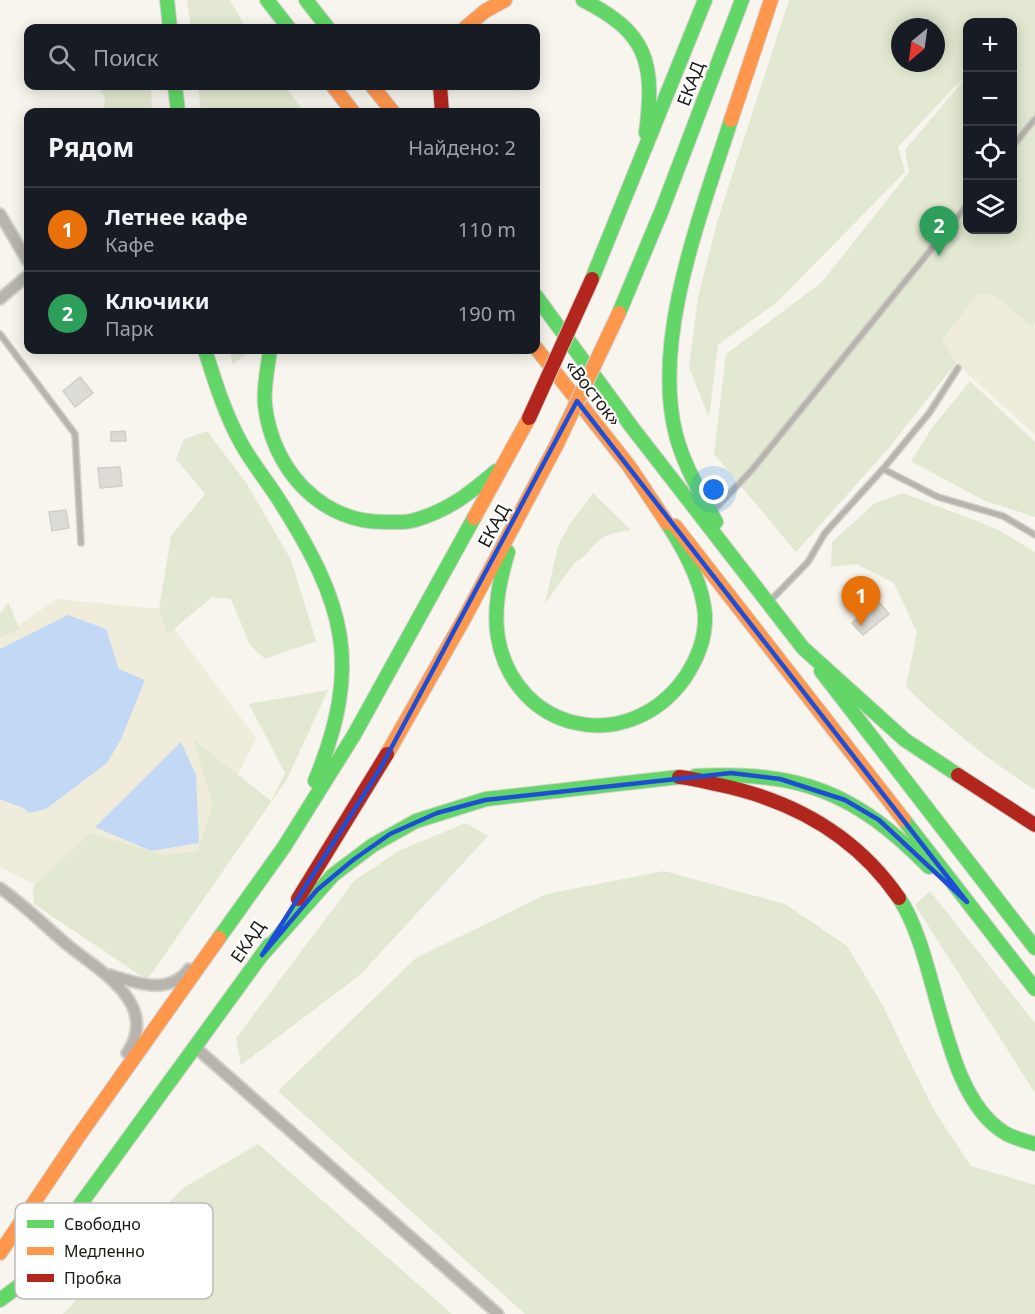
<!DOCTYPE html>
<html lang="ru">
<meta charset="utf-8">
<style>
:root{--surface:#171b24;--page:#20242c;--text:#f1f3f6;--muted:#9ea1a6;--line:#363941;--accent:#686761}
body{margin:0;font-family:"Noto Sans",sans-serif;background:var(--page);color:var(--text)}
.controls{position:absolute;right:18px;top:18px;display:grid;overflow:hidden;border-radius:12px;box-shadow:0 3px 15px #0003}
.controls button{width:54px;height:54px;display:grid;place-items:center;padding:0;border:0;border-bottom:2px solid var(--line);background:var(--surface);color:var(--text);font:30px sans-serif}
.compass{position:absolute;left:891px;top:18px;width:54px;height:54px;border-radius:50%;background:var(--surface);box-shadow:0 3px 15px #0003;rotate:209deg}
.you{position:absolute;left:714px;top:490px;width:21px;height:21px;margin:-15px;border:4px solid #fff;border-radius:50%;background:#1a73e8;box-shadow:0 0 0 9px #1a73e833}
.badge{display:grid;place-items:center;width:39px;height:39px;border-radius:50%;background:var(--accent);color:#fff;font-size:20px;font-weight:700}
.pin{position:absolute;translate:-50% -50px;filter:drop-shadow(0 2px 3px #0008)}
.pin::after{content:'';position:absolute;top:32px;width:21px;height:18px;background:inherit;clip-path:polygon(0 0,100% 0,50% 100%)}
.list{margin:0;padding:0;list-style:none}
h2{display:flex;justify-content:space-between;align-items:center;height:78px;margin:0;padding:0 24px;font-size:26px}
h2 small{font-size:20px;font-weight:400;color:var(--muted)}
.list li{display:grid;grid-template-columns:39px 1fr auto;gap:18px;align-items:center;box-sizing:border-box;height:84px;padding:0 24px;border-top:2px solid var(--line)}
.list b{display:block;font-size:22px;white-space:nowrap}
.list p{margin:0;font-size:20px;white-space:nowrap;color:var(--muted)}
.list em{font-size:20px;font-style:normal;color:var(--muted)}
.icon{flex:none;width:33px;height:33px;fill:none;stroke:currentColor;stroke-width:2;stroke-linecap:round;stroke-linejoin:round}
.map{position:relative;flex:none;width:1035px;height:1314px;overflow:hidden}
.search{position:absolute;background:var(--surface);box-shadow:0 3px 15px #0003;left:24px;top:24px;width:516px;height:66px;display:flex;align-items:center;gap:15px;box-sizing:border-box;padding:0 21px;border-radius:12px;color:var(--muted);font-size:22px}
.panel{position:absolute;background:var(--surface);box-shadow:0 3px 15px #0003;left:24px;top:108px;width:516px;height:246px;border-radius:12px}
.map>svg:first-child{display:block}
</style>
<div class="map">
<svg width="1035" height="1314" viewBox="0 0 1035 1314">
<rect width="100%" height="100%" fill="#f7f5ed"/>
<!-- built -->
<path fill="#efecdc" d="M978,294l15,1 42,34v106l-79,-72 -14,-23z
M56,599l103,10 97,129 -101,206 -155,-77v-228z"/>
<!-- green -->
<path fill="#e2e8d1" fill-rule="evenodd" d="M187,0h43l16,28h-55z
M789,0h246v323l-2,3 2,3 -42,-34 -15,-1 -36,46 14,23 -69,87 -91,102 -82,-98 12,-100 96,-72 87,-110 -4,-22 62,-74 1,154h44v-208h-44l-1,52 -69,73 7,25 -128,130 -59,43 -9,73 -20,-51 9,-70 20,-78zM900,27h36v36h-36z
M95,86h56l1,26h-49l2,-16z
M198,86h87l19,26h-103z
M230,350h23l-21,14z
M970,381l65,61v75l-52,-17 -72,-39 21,-33z
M207,431l40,53 44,76 25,81 -51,18 -15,-14 -19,-46 -19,-2 -44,37 -9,-25 12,-73 34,-42 -29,-35 8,-20z
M593,493l38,37c-13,2 -25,3 -35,13 -8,7 -10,15 -21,19l-30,42 13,-58 12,-22z
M903,493l94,36 38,23v238c-47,-30 -89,-64 -129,-103l11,-55 -23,-49 -38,-19 -25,3 1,-25 43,-39z
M8,602l12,27 -20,9v-24z
M328,690l-41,89 -140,201 -113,-76 -1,-17 56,-54 75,22 34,-4 15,-47 -20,-65 78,62 14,-28 -36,-69z
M466,823l22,13 -128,139 -119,90 -5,-27 118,-157 46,-31z
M664,871l121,33 62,42 35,58 51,105 38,57 64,19v129h-510l-247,-223 138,-133 131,-64z
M930,891l105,132v70l-120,-188z
M258,1144l194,170h-389l120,-126z"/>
<!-- water -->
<path fill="#c3d8f5" d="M68,615l38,14 13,40 26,11 -24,59 -14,24 -61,46 -17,4 -6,-5 -23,-9v-150z
M181,742l15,33 3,68 -48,8 -56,-24z"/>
<!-- building -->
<path fill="#dcdbd5" stroke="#cfcec8" stroke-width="1.5" d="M80,377l13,16 -18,14 -12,-16z
M125,431l1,10h-15v-9z
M120,467l2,19 -22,2 -2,-20z
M66,510l3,18 -17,3 -3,-19z
M878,601l11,13 -26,21 -11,-12z"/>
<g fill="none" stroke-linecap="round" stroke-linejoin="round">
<!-- lane casing -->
<g stroke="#d3d1cb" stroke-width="8">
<path id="lane" d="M1012,147l23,-28
M0,334l75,100 6,109
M883,469l55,28 65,19 32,19
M714,510l37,-39 217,-267
M770,601l38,-39 17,-29 58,-64 47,-57 28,-44"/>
</g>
<!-- street casing -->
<g stroke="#d3d1cb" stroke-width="14">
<path id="street" d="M0,214l28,48
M0,299l28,-24
M0,888c23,16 43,36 64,54 30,26 98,60 63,111
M110,975c27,8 58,21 79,-6
M195,1047l303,267"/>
</g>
<!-- fast casing -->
<g stroke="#d3d1cb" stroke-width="16">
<path id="fast" d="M167,0l3,28
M267,0l22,28
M306,0l22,28
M583,0c65,33 72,63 63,133
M175,86l3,26
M592,279l113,-279
M536,296l95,130 172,222 102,92 53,35
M619,313l43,-103 80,-210
M205,350c10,32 20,64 36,93 11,20 26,38 38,57 66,104 84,164 36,281
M270,350c-2,17 -7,38 -5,55 7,63 55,119 123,117 8,0 19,1 27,-2 34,-10 54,-26 81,-49
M716,522c-15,-28 -32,-56 -40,-87 -25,-96 26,-223 55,-315
M508,552c-8,27 -15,57 -10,86 17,94 129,119 186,41 13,-19 22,-40 21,-64 -2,-31 -21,-66 -38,-92
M821,671l214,277
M695,776c106,-5 160,16 234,91
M904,820l131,169
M899,898c41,61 41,196 106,235 8,5 21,8 30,11
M219,938l65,-91 70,-112 120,-217
M262,955l71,-80 40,-30 43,-24 70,-22 193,-22
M0,1300l24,-18 245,-337"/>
</g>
<!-- slow casing -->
<g stroke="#d3d1cb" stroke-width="16">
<path id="slow" d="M465,28l20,-17 20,-11
M333,86l20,26
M372,86l21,26
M731,120l40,-120
M536,348l93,118 38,57
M474,518l55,-100
M675,526l229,294
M387,754l78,-137 92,-173
M0,1253l78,-116 141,-199"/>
</g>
<!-- jam casing -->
<g stroke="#d3d1cb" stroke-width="16">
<path id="jam" d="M440,86l2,26
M958,775l77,50
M679,777c12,1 24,4 36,7 75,15 140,50 184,114
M298,899l89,-145"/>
</g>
<!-- lane -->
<use href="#lane" stroke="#b6b4ac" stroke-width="5"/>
<!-- street -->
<use href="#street" stroke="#b6b4ac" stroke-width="10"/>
<!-- fast -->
<use href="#fast" stroke="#63d668" stroke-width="14"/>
<!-- slow -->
<use href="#slow" stroke="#ff974d" stroke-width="14"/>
<!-- jam -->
<use href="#jam" stroke="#b3261e" stroke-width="14"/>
<!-- slow-bridge casing -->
<g stroke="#d3d1cb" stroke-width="16" stroke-linecap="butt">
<path id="slow-bridge" d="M557,444l62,-131"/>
</g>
<!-- jam-bridge casing -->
<g stroke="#d3d1cb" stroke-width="16" stroke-linecap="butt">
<path id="jam-bridge" d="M529,418l63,-139"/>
</g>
<!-- slow-bridge -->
<use href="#slow-bridge" stroke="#ff974d" stroke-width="14"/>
<!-- jam-bridge -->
<use href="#jam-bridge" stroke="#b3261e" stroke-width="14"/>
</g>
<!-- marked area -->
<path fill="none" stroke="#1d4ed8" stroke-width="4.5" stroke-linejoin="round" d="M577,401l390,501 -88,-82 -34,-20 -65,-21 -49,-6 -246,27 -48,13 -47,21 -37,26 -36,30 -55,65 118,-186z"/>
<g text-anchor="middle" stroke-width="4.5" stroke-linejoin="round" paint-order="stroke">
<!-- street labels -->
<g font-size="18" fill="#1b1a15" stroke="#fff">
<text transform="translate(691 84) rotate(-69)" y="6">ЕКАД</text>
<text transform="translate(593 393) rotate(52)" y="6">«Восток»</text>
<text transform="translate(494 526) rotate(-62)" y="6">ЕКАД</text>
<text transform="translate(248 942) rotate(-56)" y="6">ЕКАД</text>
</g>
</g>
<!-- legend -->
<rect x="15" y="1203" width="198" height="96" rx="9" fill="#fff" stroke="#bbbab9" stroke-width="1.5"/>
<rect x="27" y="1220" width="27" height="8" fill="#63d668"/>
<rect x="27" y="1247" width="27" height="8" fill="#ff974d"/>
<rect x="27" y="1274" width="27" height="8" fill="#b3261e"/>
<g font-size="16" fill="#1b1a15">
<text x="64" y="1230">Свободно</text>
<text x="64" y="1257">Медленно</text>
<text x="64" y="1284">Пробка</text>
</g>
</svg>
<div class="controls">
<button>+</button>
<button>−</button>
<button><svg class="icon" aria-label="locate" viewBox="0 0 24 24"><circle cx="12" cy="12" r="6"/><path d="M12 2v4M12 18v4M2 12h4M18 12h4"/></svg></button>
<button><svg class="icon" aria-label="layers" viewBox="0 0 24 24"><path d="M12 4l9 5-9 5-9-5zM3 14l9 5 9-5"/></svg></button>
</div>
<svg class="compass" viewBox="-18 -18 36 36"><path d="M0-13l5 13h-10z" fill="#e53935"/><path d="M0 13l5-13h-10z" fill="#9ea1a6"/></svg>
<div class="you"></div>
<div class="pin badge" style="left:861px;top:626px;background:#e8710a">1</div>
<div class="pin badge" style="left:939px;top:256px;background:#2e9e5b">2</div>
<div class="search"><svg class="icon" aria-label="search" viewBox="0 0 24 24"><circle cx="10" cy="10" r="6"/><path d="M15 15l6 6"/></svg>Поиск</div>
<section class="panel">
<h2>Рядом<small>Найдено: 2</small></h2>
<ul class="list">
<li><span class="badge" style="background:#e8710a">1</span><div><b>Летнее кафе</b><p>Кафе</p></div><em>110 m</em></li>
<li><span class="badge" style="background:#2e9e5b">2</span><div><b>Ключики</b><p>Парк</p></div><em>190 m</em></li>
</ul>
</section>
</div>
